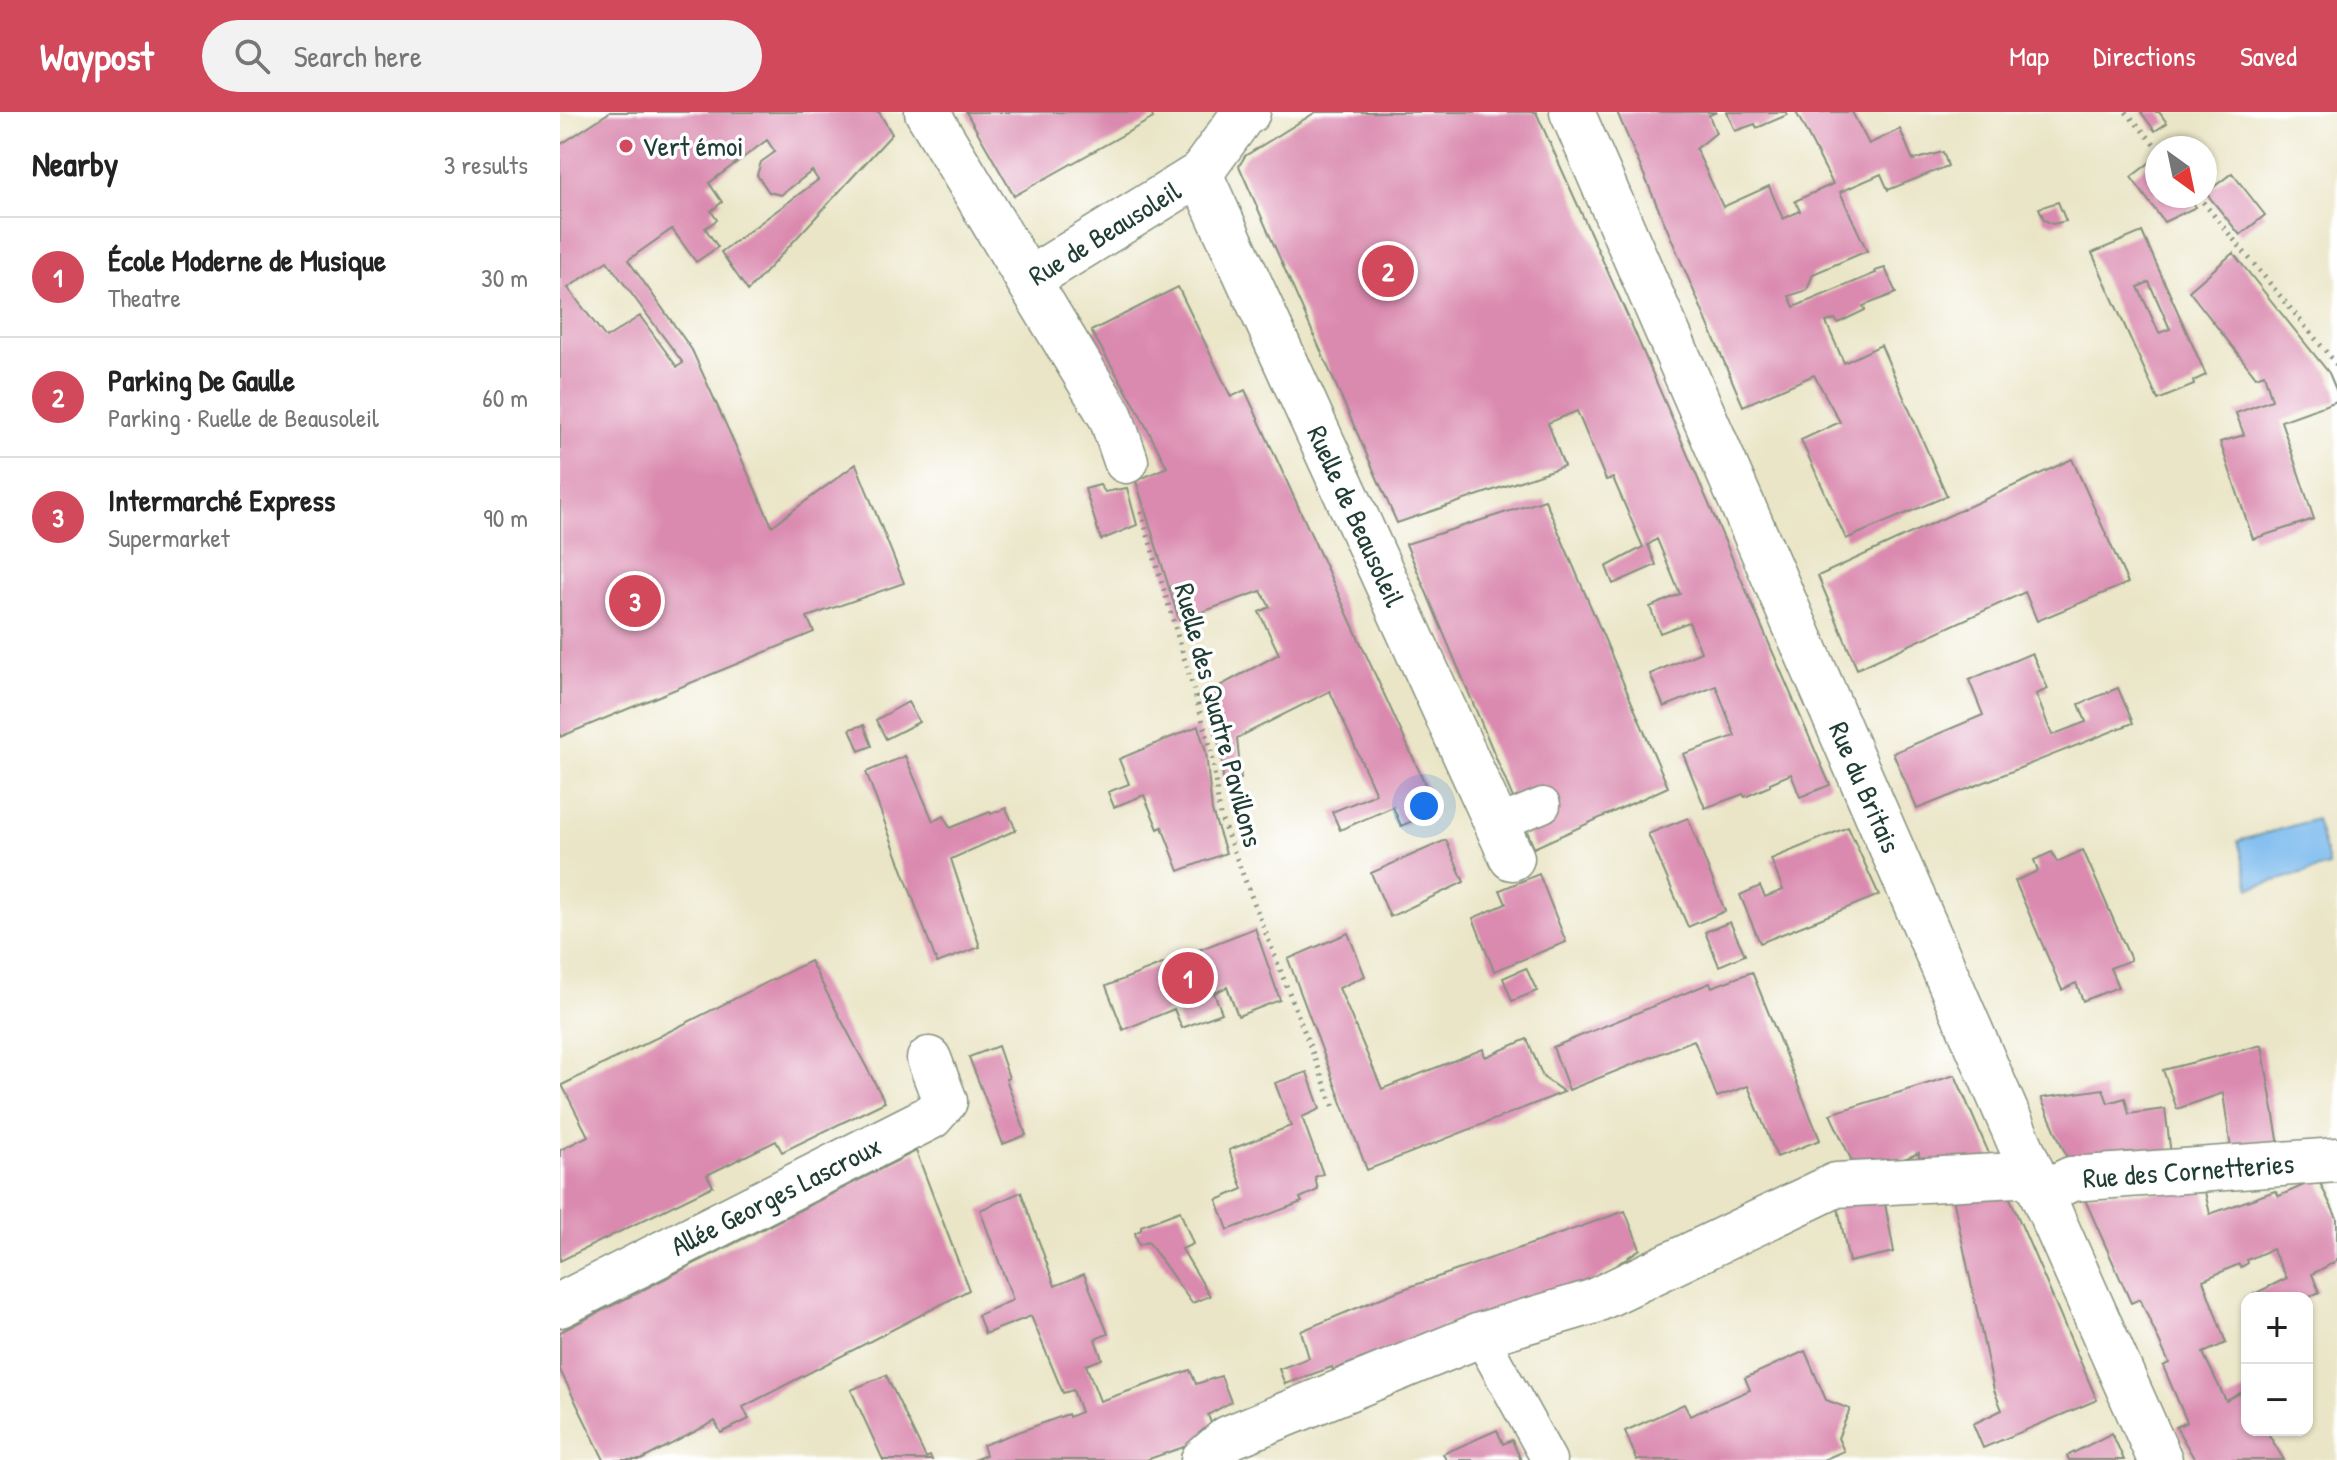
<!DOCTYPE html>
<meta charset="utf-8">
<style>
:root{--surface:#fff;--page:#f2f2f2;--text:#222;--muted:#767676;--line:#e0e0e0;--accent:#d1495b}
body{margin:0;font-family:"Patrick Hand",sans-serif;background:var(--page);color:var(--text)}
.controls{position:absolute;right:24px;bottom:24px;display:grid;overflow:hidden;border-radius:16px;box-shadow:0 2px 6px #0004}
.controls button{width:72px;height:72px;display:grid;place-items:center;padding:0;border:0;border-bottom:2px solid var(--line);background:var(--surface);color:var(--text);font:40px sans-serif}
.compass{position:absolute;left:1585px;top:24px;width:72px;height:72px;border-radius:50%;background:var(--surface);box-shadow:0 2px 6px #0004;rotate:147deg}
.you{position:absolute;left:864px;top:694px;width:28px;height:28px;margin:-20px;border:6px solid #fff;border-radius:50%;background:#1a73e8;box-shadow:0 0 0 12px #1a73e833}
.badge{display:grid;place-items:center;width:52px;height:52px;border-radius:50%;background:var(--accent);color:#fff;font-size:26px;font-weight:700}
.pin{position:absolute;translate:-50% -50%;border:4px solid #fff;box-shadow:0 2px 8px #0006}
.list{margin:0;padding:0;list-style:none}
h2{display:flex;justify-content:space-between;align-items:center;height:104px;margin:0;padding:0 32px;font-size:34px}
h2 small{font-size:26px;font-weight:400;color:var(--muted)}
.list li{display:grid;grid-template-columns:52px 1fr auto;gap:24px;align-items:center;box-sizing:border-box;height:120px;padding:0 32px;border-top:2px solid var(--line)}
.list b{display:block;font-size:30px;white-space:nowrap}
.list p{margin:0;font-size:26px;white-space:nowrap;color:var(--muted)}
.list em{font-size:26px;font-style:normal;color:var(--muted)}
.icon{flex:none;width:44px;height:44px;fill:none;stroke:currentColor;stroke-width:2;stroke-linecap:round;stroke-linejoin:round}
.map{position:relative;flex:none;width:1777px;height:1348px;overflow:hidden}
header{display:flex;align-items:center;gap:48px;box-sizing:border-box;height:112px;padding:0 40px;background:var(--accent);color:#fff}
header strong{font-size:38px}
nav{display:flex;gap:44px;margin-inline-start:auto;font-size:28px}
.search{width:560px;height:72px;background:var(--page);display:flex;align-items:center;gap:20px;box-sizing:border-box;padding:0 28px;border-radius:44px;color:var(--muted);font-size:30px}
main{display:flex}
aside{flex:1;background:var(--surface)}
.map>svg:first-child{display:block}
</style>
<header>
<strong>Waypost</strong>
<div class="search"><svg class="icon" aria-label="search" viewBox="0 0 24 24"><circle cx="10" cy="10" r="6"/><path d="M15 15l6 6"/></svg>Search here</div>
<nav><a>Map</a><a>Directions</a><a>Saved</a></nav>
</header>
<main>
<aside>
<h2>Nearby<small>3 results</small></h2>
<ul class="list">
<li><span class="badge">1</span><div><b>École Moderne de Musique</b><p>Theatre</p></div><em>30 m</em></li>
<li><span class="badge">2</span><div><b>Parking De Gaulle</b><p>Parking · Ruelle de Beausoleil</p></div><em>60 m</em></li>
<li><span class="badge">3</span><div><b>Intermarché Express</b><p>Supermarket</p></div><em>90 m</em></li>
</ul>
</aside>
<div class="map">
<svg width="1777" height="1348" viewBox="0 0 1777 1348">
<rect width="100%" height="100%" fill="#fff"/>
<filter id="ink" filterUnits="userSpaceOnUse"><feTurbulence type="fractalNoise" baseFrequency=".0125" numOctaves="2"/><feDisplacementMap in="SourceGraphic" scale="16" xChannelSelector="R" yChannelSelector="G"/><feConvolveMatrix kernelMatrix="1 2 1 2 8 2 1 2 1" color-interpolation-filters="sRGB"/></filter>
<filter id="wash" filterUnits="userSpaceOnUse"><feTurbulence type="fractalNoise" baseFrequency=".006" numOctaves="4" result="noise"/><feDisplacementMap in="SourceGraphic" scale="32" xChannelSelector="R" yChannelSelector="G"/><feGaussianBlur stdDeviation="1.8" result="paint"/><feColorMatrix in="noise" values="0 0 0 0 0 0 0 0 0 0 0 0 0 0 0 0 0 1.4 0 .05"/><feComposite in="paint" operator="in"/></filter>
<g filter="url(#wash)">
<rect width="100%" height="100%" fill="#eae5c6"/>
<!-- water -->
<path fill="#79b9ed" stroke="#4c7b90" stroke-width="2" d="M1756,707l13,47 -79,22 -12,-47z"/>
<g id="blocks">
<!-- building -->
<path fill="#da89af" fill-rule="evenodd" d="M50,0h269l13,22 -144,157 -27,-39 97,-72 -6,-9 -31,24 -12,-3 -12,-17 4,-13 14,-10 -8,-12 -58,43 13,19 -11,9 6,9 -12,8 13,19 -22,15 -24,-33 -44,31 64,90 80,176 84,-62 48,119 -97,34 7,15 -254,105v-592zM47,149l76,102 -6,4 -37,-51 -34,22 -38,-50z
M406,0h185l2,6 -139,78z
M756,0h220l97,216 197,457 -30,12 -9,-23 -21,9v3l-25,11 -2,-3 -38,14 -22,-54 52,-18 -19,-50 -52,21 -14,-33 51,-22 -12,-30 -29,11 -10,-26 30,-13 -23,-55 -9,6 8,20 -43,19 -7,-17 37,-20 -30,-69 -7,2 -29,-69 -29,12 16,43 -167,57 -158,-357 6,-10z
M1057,0h100l-8,3 7,18 -20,16 27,58 46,-21 14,33 17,-8 -5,-10 38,-17 -37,-72h56l17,32 31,-15 13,31 30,-8 5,14 -60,24 -7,-16 -41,18 27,59 -54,23 -6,16 -18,6 5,11 82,-34 -1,-2 10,-3 11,25 -33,13 2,4 -27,13 -3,-4 -9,3 18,41 37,-18 66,151 -101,43 -45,-99 39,-18 -26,-47 -71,31z
M1167,0h59l1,3 -30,13 -2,-4 -20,7z
M1581,0h18l8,11 -12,8z
M1597,45v39h31l8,11 -32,15 -33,-45z
M1672,61l33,42 -25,20 -34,-42z
M1498,90l8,19 -13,3 -9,-4 -5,-12z
M1582,120l64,143 -13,6 1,4 -36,15 -66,-147zM1589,170l21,47 -11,4 -21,-46z
M1673,141l96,120 8,19v9l-56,20 33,98 -61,20 -33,-97 24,-7 -8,-22 36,-13 -8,-26 -8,3 -67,-86z
M618,175l53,110 14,-7 192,420 -36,16 -8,-19 -53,23 -8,-18 44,-18 -46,-103 -93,47 4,41 -18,3 -1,-28 -19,-59 76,-41 -20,-42 11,-5 -9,-16 -82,29 -43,-139 31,-14 -31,-60 -45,-76z
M1512,347l56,124 -91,38 -12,-29 -168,77 -39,-93z
M540,373l5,7 22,-4 10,37 -36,15 -16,-51z
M985,388l123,287 -134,61 -128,-304z
M1472,541l16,36 -12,5 16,41 34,-13 -7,-18 39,-16 15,35 -216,86 -24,-56 90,-38 -14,-35z
M348,590l11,20 -33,17 -10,-19z
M304,613l8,21 -13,5 -9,-22z
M638,614l8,26 6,59 14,42 -47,18 -17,-44 -4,2 -14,-34 -30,12 -6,-15 21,-8 -10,-25z
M345,644l28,65 11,-5 6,12 40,-16 1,2 15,-6 10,22 -65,29 29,88 -43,16 -71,-191z
M1128,706l37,93 -37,16 -40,-93z
M1288,715l31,68 -119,48 -20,-48 20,-9 5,11 18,-7 -12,-31z
M886,728l18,42 -74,35 -19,-44z
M1523,738l48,110 -21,8 8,19 -35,14 -7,-18 -14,7 -47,-109 23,-10 -4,-11 18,-8 5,10z
M979,762l27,68 -72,29 -21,-53 33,-14 -6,-14z
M1170,810l15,33 -26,11 -14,-34z
M695,816l25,72 -42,16 -11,-29 -13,6 8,20 -40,15 -8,-19 -51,21 -17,-44z
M788,821l17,43 -26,12 43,101 101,-40 2,8 42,-18 16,38 21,15 -197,78 -79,-211z
M250,849l75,141 -103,50 -6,-11 -69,34 6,11 -153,75v-111l28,-14 -26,-51z
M966,856l11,23 -25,10 -9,-23z
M1192,860l68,168 -43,17 -29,-71 -31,11 -23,-57 -125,50 -16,-43 157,-64 2,4z
M1702,933l17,100 -48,4 -8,-56 -46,16 -14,-39z
M438,934l11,32 -3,1 20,56 -23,9 -34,-87z
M747,960l13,37 -18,8 21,57 -8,3 3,13 -18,8 2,4 -74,28 -11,-30 26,-11 -14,-39 62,-24 -16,-43z
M1395,963l42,97h-77l-1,-19 -55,22 -7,-3 -27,-58z
M1543,977l5,14 17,-5 4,16 36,-5 6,45 -42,-2 -60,10 -28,-64z
M356,1039l53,139 -226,117 6,12 -28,14 -6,-12 -74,39h-37l-44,-90v-38z
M1758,1067l19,39v43l-25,13 7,18 -11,6h-52l-2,-4 33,-16 -15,-29 -25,11 1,3 -7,4 -2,-3 -36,16 23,63 -23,10 23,48 21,-12v41h19l18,30h-89l-19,-33 11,-5 -24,-56 6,-3 -29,-64 -9,4 -49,-110 123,-1 5,22 65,-23 4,5z
M461,1080l34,94 29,-12 24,60 -13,5 7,20 -16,6 14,36 90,-31 6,14 25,-8 10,26 -23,13 8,21 -70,24h-172l12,-5 -3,-10 85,-31 1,3 12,-5 -8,-22 -10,3 -32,-77 -46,18 -7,-19 35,-15 -33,-90z
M1448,1082l89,206 -114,48 -10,-24 29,-14 -8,-20 -6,-27 -35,-165z
M1276,1086h48l10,54 -45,10z
M620,1099l13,33 -11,5 28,47 -18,7 -44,-61 -9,3 -4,-12 6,-3v-4z
M1065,1099l15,38 -53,36 -129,37 -125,48 -1,-3 -47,17 -6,-15 30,-11 -8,-27 97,-40z
M1245,1239l21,49 24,9 -12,29 6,13 -21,9h-186l-12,-29 59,-27 6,12 60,-26 -5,-12z
M326,1263l40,83 4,-2 2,4h-49l-32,-70z
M937,1318l6,14 9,-4 9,20h-75l-3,-6z
M1552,1321l12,27h-55l-2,-4z"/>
</g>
</g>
<g filter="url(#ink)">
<use href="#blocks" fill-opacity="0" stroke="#84917d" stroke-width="2"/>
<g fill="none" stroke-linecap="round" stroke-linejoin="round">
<!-- lane casing -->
<g stroke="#84917d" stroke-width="37">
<path id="lane" d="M936,712l47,-19
M920,1223l69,125"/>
</g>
<!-- street casing -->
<g stroke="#84917d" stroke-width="47">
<g id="street">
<path id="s1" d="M367,0l101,168 172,-106 42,-58 6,-4"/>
<path id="s2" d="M640,62l312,684"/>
<path d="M468,168l83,137 15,44"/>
<path id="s3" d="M1482,1081l29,-14 266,-19"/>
<path id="s4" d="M0,1193l371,-188 14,-16 -16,-42"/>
<path d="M643,1348l25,-22 252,-103 112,-33 244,-117 197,-11"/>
</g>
</g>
<!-- secondary casing -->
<g stroke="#84917d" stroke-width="47">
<g id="secondary">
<path id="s5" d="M1012,0l461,1062 127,286"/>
</g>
</g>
<!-- path -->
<path stroke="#84917d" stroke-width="5" stroke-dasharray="2 6" stroke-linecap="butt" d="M1566,0l32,36
M1638,84l139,169
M581,400l70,237 9,67 115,294"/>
<!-- lane -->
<use href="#lane" stroke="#fff" stroke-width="34"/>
<!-- street -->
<use href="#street" stroke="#fff" stroke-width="44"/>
<!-- secondary -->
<use href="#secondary" stroke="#fff" stroke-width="44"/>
</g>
</g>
<!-- markers -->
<circle fill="#d1495b" stroke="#fff" stroke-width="3" cx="66" cy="34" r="8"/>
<g text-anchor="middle" stroke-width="7" stroke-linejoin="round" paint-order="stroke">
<!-- poi labels -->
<g font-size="28" fill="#1f3d34" stroke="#fff" text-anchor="start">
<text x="82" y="44">Vert émoi</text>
</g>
<!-- street labels -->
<g font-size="28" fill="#1f3d34" stroke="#fff">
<text dy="10" stroke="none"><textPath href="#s1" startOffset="286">Rue de Beausoleil</textPath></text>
<text dy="10" stroke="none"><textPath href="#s2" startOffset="376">Ruelle de Beausoleil</textPath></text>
<text transform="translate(659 603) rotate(75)" y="10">Ruelle des Quatre Pavillons</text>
<text dy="10" stroke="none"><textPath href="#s5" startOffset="736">Rue du Britais</textPath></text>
<text dy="10" stroke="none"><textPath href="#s3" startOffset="150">Rue des Cornetteries</textPath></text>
<text dy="10" stroke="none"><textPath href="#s4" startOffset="242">Allée Georges Lascroux</textPath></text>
</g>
</g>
</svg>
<div class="controls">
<button>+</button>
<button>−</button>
</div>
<svg class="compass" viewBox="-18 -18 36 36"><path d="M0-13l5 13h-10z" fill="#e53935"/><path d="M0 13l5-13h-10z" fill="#767676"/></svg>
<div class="you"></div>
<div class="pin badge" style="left:628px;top:866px">1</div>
<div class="pin badge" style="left:828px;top:159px">2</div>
<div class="pin badge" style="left:75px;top:489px">3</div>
</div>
</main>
